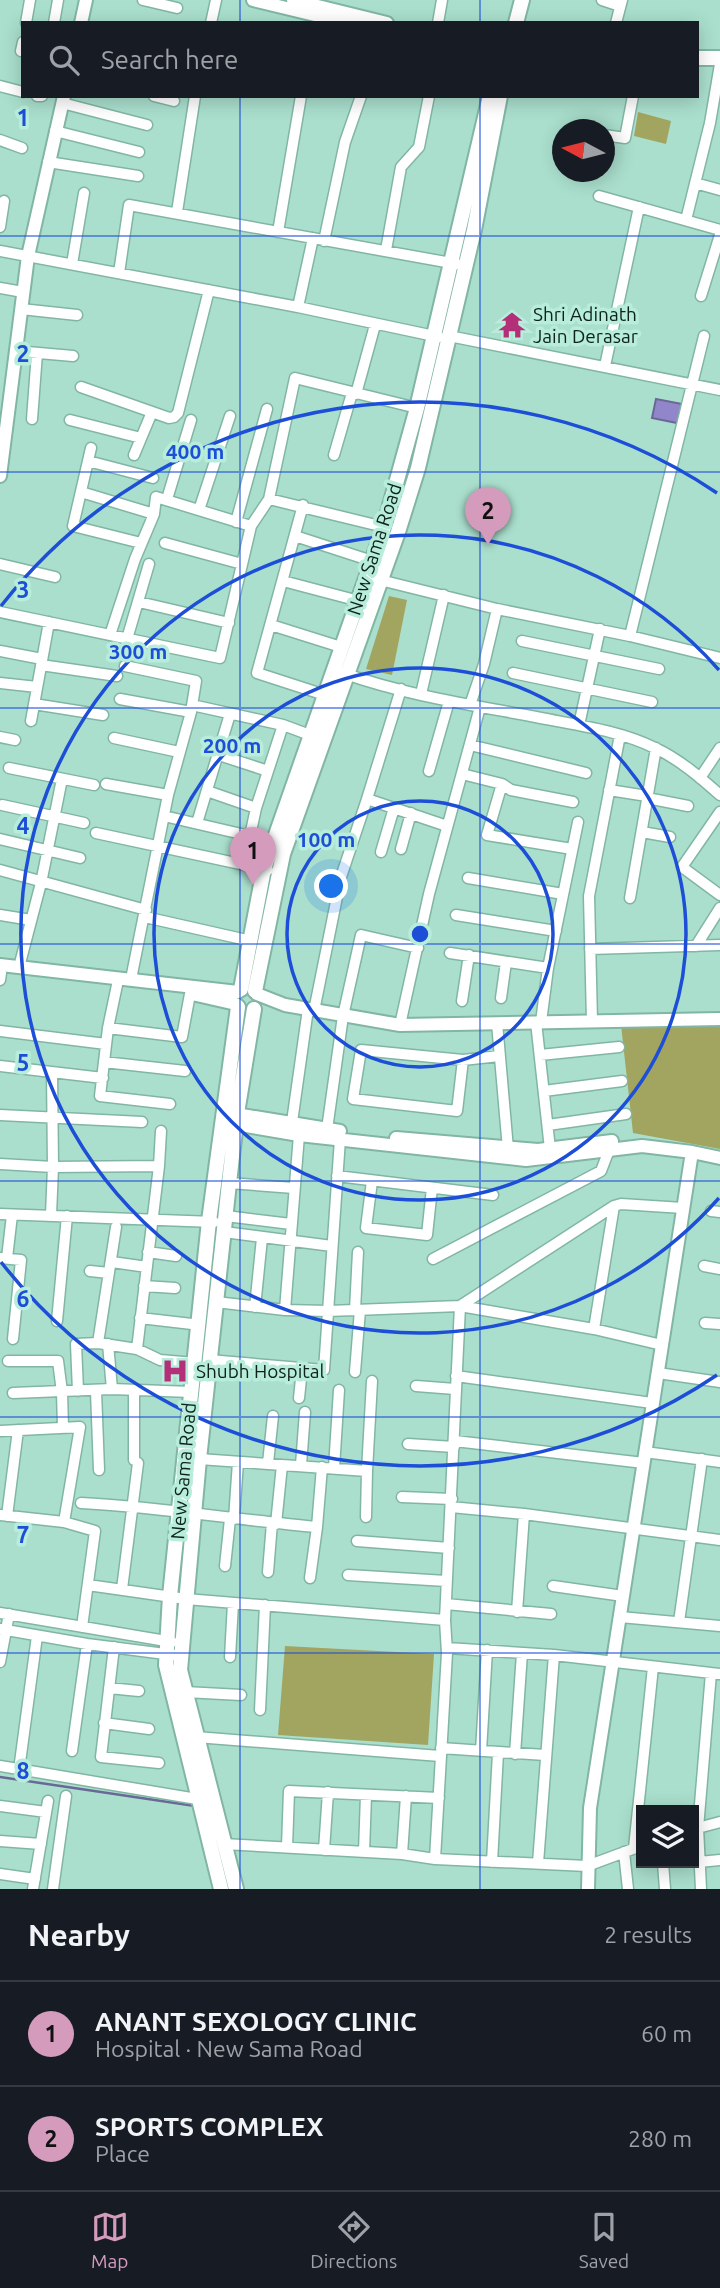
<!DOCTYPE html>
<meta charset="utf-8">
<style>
:root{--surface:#171b24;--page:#20242c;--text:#f1f3f6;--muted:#9ea1a6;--line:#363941;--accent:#d59bbd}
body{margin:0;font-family:Ubuntu,sans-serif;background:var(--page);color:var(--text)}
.controls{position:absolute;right:21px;bottom:21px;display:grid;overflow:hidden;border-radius:0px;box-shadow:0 4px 18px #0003}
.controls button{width:63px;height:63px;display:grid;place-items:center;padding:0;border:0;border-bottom:2px solid var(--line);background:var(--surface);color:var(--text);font:35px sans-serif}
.compass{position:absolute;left:552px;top:119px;width:63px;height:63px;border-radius:50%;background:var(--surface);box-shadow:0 4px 18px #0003;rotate:277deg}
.you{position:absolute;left:332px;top:887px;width:24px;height:24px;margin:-18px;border:5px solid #fff;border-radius:50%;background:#1a73e8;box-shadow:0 0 0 10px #1a73e833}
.badge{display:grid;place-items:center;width:46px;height:46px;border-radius:50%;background:var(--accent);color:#111;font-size:23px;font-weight:700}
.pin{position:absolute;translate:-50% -58px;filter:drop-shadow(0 2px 4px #0008)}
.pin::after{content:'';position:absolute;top:37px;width:24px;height:21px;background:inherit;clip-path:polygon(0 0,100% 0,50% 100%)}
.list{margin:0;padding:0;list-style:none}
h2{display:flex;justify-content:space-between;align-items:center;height:91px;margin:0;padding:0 28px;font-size:30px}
h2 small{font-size:23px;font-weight:400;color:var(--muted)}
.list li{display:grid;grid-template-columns:46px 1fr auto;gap:21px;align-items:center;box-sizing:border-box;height:105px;padding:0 28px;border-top:2px solid var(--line)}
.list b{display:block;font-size:26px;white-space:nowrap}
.list p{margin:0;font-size:23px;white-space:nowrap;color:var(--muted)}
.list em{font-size:23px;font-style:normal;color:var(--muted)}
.icon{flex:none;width:38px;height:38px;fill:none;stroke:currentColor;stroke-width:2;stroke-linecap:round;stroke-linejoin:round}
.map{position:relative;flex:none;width:720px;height:1889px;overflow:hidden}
.search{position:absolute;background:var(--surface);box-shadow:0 4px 18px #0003;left:21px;right:21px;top:21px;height:77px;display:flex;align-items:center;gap:18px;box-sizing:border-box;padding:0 24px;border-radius:0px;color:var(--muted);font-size:26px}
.sheet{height:301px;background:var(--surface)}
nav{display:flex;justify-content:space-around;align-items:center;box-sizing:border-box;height:98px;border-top:2px solid var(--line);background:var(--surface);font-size:19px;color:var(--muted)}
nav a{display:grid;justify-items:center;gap:4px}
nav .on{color:var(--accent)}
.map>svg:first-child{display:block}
</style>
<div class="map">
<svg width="720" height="1889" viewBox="0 0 720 1889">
<rect width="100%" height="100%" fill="#aadfcd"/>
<!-- green -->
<path fill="#a2a55f" d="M638,112l33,9 -5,23 -32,-8z
M389,596l18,4 -15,75 -26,-6z
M720,1023v126l-87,-16 -12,-108z
M285,1646l149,8 -6,91 -150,-10z"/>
<!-- water -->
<path fill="#9286cb" stroke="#6a6896" stroke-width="2" d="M656,399l26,5 -5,19 -25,-5z"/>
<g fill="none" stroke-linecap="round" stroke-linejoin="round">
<!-- stream -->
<path stroke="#6a6896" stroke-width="2.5" d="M0,1777l195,29"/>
<!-- minor casing -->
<g stroke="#82b6a4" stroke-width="13">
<path id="minor" d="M143,0l34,8
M602,0l18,6
M26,23l4,-23
M54,23l4,-23
M211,23l5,-23
M438,23l4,-23
M616,23l6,-23
M21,51l2,-9
M0,86l23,6
M37,96h5
M154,96l20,5
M62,103l85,22
M570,129l1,1
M55,131l84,21
M604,135l21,3 8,-42
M0,140l22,8
M48,162l90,14
M695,183l25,7
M599,196l121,34
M177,212l18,-116
M686,220l24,-97 10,-59
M0,227l4,-26
M278,232l23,-136
M324,241l21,-99 16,-46
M386,250l15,-83 18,-20 10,-51
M0,251l298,56 141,30
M72,264l12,-71
M119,273l10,-68 328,59
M0,288l23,4
M701,296l19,-61
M298,307l15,-69
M21,309l56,6
M449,336l271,54
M16,351l57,5
M605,366l34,-159
M81,387l88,31 5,-1 4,-4 31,-123
M356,394l19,-69
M32,419l5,-66
M70,420l71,18
M91,448l-18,78 68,17
M134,455l18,-43
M334,455l18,-62
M88,461l65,17
M81,492l73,22
M167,499l24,-79
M269,499l26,-121 122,30
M303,505l-46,168 68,22
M199,510l31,-94
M236,522l31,-113
M295,536l77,25
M165,543l77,21
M0,564l55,13
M376,579l121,30 133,27 90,22
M283,581l76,20
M139,602l90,21
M0,612l220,46 31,-132 18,-27 115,28
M271,625l70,22
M110,635l25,-76 19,-45 2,-17 95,29
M630,636l74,-300
M127,639l22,-75
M522,641l137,28
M0,651l42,8
M41,665l76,11
M125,666l71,15 -5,31 -23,83 -37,184
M343,673c62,22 129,32 193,44 39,8 83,13 119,31 24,11 46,30 65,47
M513,673l139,29
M0,683l37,4
M421,694l23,-99
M120,699l71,13
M34,704l69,11
M192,705l91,20 27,10
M470,705l14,-41 13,-55
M31,721l18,-99
M579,725l21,-96
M0,737l15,3
M114,738l65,14
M470,745l116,28
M219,755l49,16
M9,768l85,17
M429,771l20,-70
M462,774l40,10 9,6 62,12
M700,778l20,-30
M106,784l62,11
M502,784l-15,51 85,14
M609,790l38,6
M207,791l49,17
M647,798l41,8
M367,799l34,-110
M2,805l82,18
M720,812l-38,55 38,28
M164,816l86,20
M197,823l33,-109
M642,832l28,5
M96,833l172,37
M0,839l80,19
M401,849l10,-36
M381,852l13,-44
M244,864l12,-56 27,-83
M0,870l146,40
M468,878l95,16
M630,898l26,-150
M0,915l31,5
M456,915l100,16
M145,917l106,24
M696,946l24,-38
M590,949l130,-4
M450,953l98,15
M19,967l22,-84 21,-104
M0,980l1,-7
M117,985l-9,43 -8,68 70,8
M501,998l5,-36
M462,1001l7,-46
M314,1011l27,-134 26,-78 80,27
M592,1021l-3,-125 31,-161
M536,1022l14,127
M541,1022l7,-54 30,-146
M497,1023l11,126
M400,1025l29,-131 51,-187
M108,1028l74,9 8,-43
M0,1031l106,13
M540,1055l79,-8
M463,1060l-6,51 -104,-12 8,-49 102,10 36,-4
M104,1062l81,9
M0,1066l103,12
M544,1091l78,-10
M0,1115l142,7
M292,1122l16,-113
M548,1125l78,-11
M327,1129l16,-113 18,-81 57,13
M0,1164l53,3 106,-1
M337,1176l156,19
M372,1181l-6,47 61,7 5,-47
M229,1183l65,5
M711,1211l9,1
M0,1214l214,8
M51,1215l2,-48 -1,-95
M226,1216l65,8
M224,1232l108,14
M148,1252l28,4
M0,1258l21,2 -8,79
M7,1258l5,-43
M433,1259l168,-88 8,-21
M112,1262l35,5
M704,1266l16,3
M90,1271l19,2
M144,1286l31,2
M216,1302l69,8 43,1 132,-5 134,23 68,16
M255,1307l7,-69
M285,1310l14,-175
M355,1310l3,-58
M140,1318l52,6
M57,1321l10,-105
M705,1323l15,1
M594,1329l20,-123
M98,1343l18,-116
M108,1344l4,45
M137,1349l22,-183 2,-35
M209,1360l115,10 16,-231
M8,1361h50l4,31 1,36
M355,1372l5,-62
M658,1373l62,9
M456,1376l196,27
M416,1386l39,3
M78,1391l-2,-47 22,-1 39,6 23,11 34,3
M96,1391l3,79
M13,1393l99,-4 79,3
M299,1398l3,-29
M0,1431l80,-4 -16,95
M455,1441l189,22
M408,1444l46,3
M645,1452l75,10
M199,1459l168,12 -1,46
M134,1460v-70
M268,1463l5,-47
M301,1465l4,-53
M334,1468l5,-78
M367,1471l5,-90
M402,1497l50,2
M81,1503c79,4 157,17 236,24
M451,1507l73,7 196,26
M0,1515l64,7 31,9 -13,96
M7,1516l11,-86
M234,1519l4,-57
M276,1524l6,-59
M357,1541l92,7
M225,1566l5,-47
M268,1572l4,-49
M348,1575l98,6
M310,1578l7,-51 5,-60
M88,1585l98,14 259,21
M553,1586l70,10
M122,1589l16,-126
M446,1604l105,10
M517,1612l7,-98
M0,1613l172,29
M620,1617l100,9
M679,1622l23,-163
M0,1629l87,15 94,12
M114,1647l-13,110 58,6
M447,1648l107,7 166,19
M230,1657l3,-54
M0,1662l9,-48
M109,1688l30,3
M185,1692l56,3
M260,1710l5,-105
M104,1723l45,6
M196,1737l244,19
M441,1748l104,7
M72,1751l15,-107
M481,1751l6,-101
M515,1754l7,-101
M0,1766l203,34
M19,1770l18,-134
M0,1806l46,6
M694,1829l26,-7
M0,1841l41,3
M223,1844l179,10 33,5 152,7 54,-20
M287,1847l2,-56 150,7
M634,1848l19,-181
M324,1850l4,-58
M364,1852l2,-57
M624,1852l4,37
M402,1854l4,-58
M435,1859l12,-206 -2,-33 15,-314 154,-100 7,-2 62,4
M492,1862l6,-109
M699,1862l21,-2
M538,1863l16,-208
M663,1863l2,26
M0,1874l35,5
M33,1889l15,-88
M53,1889l13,-93
M701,1889l-3,-61 13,-155"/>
</g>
<!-- tertiary casing -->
<g stroke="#82b6a4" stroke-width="16">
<path id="tertiary" d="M253,0l95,23
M293,0l94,23
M81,23l5,-23
M0,476l28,-220 36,-160
M0,965l238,27
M192,994l44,10
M257,994l28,11 115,20 320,-6
M230,1113l110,18
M228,1123l71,12 227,25 116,-14 50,6 28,6
M396,1138l142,12 74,-9
M588,1889l2,-81 102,-656"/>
</g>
<!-- secondary casing -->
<g stroke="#82b6a4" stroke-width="18">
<path id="secondary" d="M516,23l6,-23
M697,58h23
M241,989l23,-120 120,-342 33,-119 73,-312
M255,991l28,-137 115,-322 20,-64 56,-238 26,-134
M221,1889l-55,-224 4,-69 39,-375 29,-214
M236,1889l-56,-219 19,-211 30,-276 8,-70 17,-104"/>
</g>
<!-- minor -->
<use href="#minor" stroke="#fff" stroke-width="10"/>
<!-- tertiary -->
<use href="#tertiary" stroke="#fff" stroke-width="12"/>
<!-- secondary -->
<use href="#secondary" stroke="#fff" stroke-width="14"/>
</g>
<!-- grid -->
<path fill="none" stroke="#1d4ed8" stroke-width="2" stroke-opacity="0.55" d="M240,0v23M480,0v23M240,96v1793M480,96v1793M0,236h720M0,472h720M0,708h720M0,944h720M0,1181h720M0,1417h720M0,1653h720"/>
<!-- distance rings -->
<g fill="none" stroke="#1d4ed8" stroke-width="3.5">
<circle cx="420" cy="934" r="133"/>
<circle cx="420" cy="934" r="266"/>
<path d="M719 1198A399 399 0 1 1 719 670"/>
<path d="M717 1375A532 532 0 0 1 1 1262M1 606A532 532 0 0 1 717 493"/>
</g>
<!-- icons -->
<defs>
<g id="temple-bare" transform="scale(2.1)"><path d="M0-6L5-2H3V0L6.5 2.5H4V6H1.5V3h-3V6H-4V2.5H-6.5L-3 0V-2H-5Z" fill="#b33078" stroke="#b7edda" stroke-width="2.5" paint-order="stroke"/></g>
<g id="hospital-bare" transform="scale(2.1)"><path d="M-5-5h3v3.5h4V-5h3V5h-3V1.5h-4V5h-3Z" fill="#b33078" stroke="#b7edda" stroke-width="2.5" paint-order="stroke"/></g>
</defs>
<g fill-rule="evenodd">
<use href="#temple-bare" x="512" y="325"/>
<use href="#hospital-bare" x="175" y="1371"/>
</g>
<g text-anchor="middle" stroke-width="7" stroke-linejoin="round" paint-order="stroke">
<!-- poi labels -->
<g font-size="19" fill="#0d221b" stroke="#b7edda" text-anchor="start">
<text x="533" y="321">Shri Adinath<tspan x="533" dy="22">Jain Derasar</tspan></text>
<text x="196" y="1378">Shubh Hospital</text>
</g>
<!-- street labels -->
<g font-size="19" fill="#0d221b" stroke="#b7edda">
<text transform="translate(374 549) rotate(-72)" y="7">New Sama Road</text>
<text transform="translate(183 1471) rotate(-85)" y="7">New Sama Road</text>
</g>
</g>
<g font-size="23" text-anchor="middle" font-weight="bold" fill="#1d4ed8" stroke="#b7edda" stroke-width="7" stroke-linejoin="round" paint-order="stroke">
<text x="23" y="126">1</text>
<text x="23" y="362">2</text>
<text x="23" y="598">3</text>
<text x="23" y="834">4</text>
<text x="23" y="1071">5</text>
<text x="23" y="1307">6</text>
<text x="23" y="1543">7</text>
<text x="23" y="1779">8</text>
</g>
<circle cx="420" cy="934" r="10" fill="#1d4ed8" stroke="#b7edda" stroke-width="3.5"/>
<g font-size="21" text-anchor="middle" font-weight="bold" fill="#1d4ed8" stroke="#b7edda" stroke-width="7" stroke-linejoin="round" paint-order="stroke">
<text x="195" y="459">400 m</text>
<text x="138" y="659">300 m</text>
<text x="232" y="753">200 m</text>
<text x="326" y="847">100 m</text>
</g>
</svg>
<div class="controls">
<button><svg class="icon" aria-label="layers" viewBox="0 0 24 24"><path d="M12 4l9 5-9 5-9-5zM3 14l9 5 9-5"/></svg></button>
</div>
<svg class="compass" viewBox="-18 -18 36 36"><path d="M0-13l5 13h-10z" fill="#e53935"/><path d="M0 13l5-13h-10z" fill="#9ea1a6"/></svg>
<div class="you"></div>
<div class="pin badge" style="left:253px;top:885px">1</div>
<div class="pin badge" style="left:488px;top:545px">2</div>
<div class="search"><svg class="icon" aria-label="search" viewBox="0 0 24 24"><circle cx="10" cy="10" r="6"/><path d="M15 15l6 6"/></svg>Search here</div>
</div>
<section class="sheet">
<h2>Nearby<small>2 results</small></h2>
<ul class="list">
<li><span class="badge">1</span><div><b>ANANT SEXOLOGY CLINIC</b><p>Hospital · New Sama Road</p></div><em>60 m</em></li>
<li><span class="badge">2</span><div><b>SPORTS COMPLEX</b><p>Place</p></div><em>280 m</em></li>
</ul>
</section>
<nav>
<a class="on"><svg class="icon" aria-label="map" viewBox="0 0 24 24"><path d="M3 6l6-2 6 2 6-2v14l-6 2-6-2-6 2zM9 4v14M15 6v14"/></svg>Map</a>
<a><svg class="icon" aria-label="directions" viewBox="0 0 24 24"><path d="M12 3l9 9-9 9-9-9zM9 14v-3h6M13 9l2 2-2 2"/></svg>Directions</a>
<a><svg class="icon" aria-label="saved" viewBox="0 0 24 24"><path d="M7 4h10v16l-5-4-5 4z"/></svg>Saved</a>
</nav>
